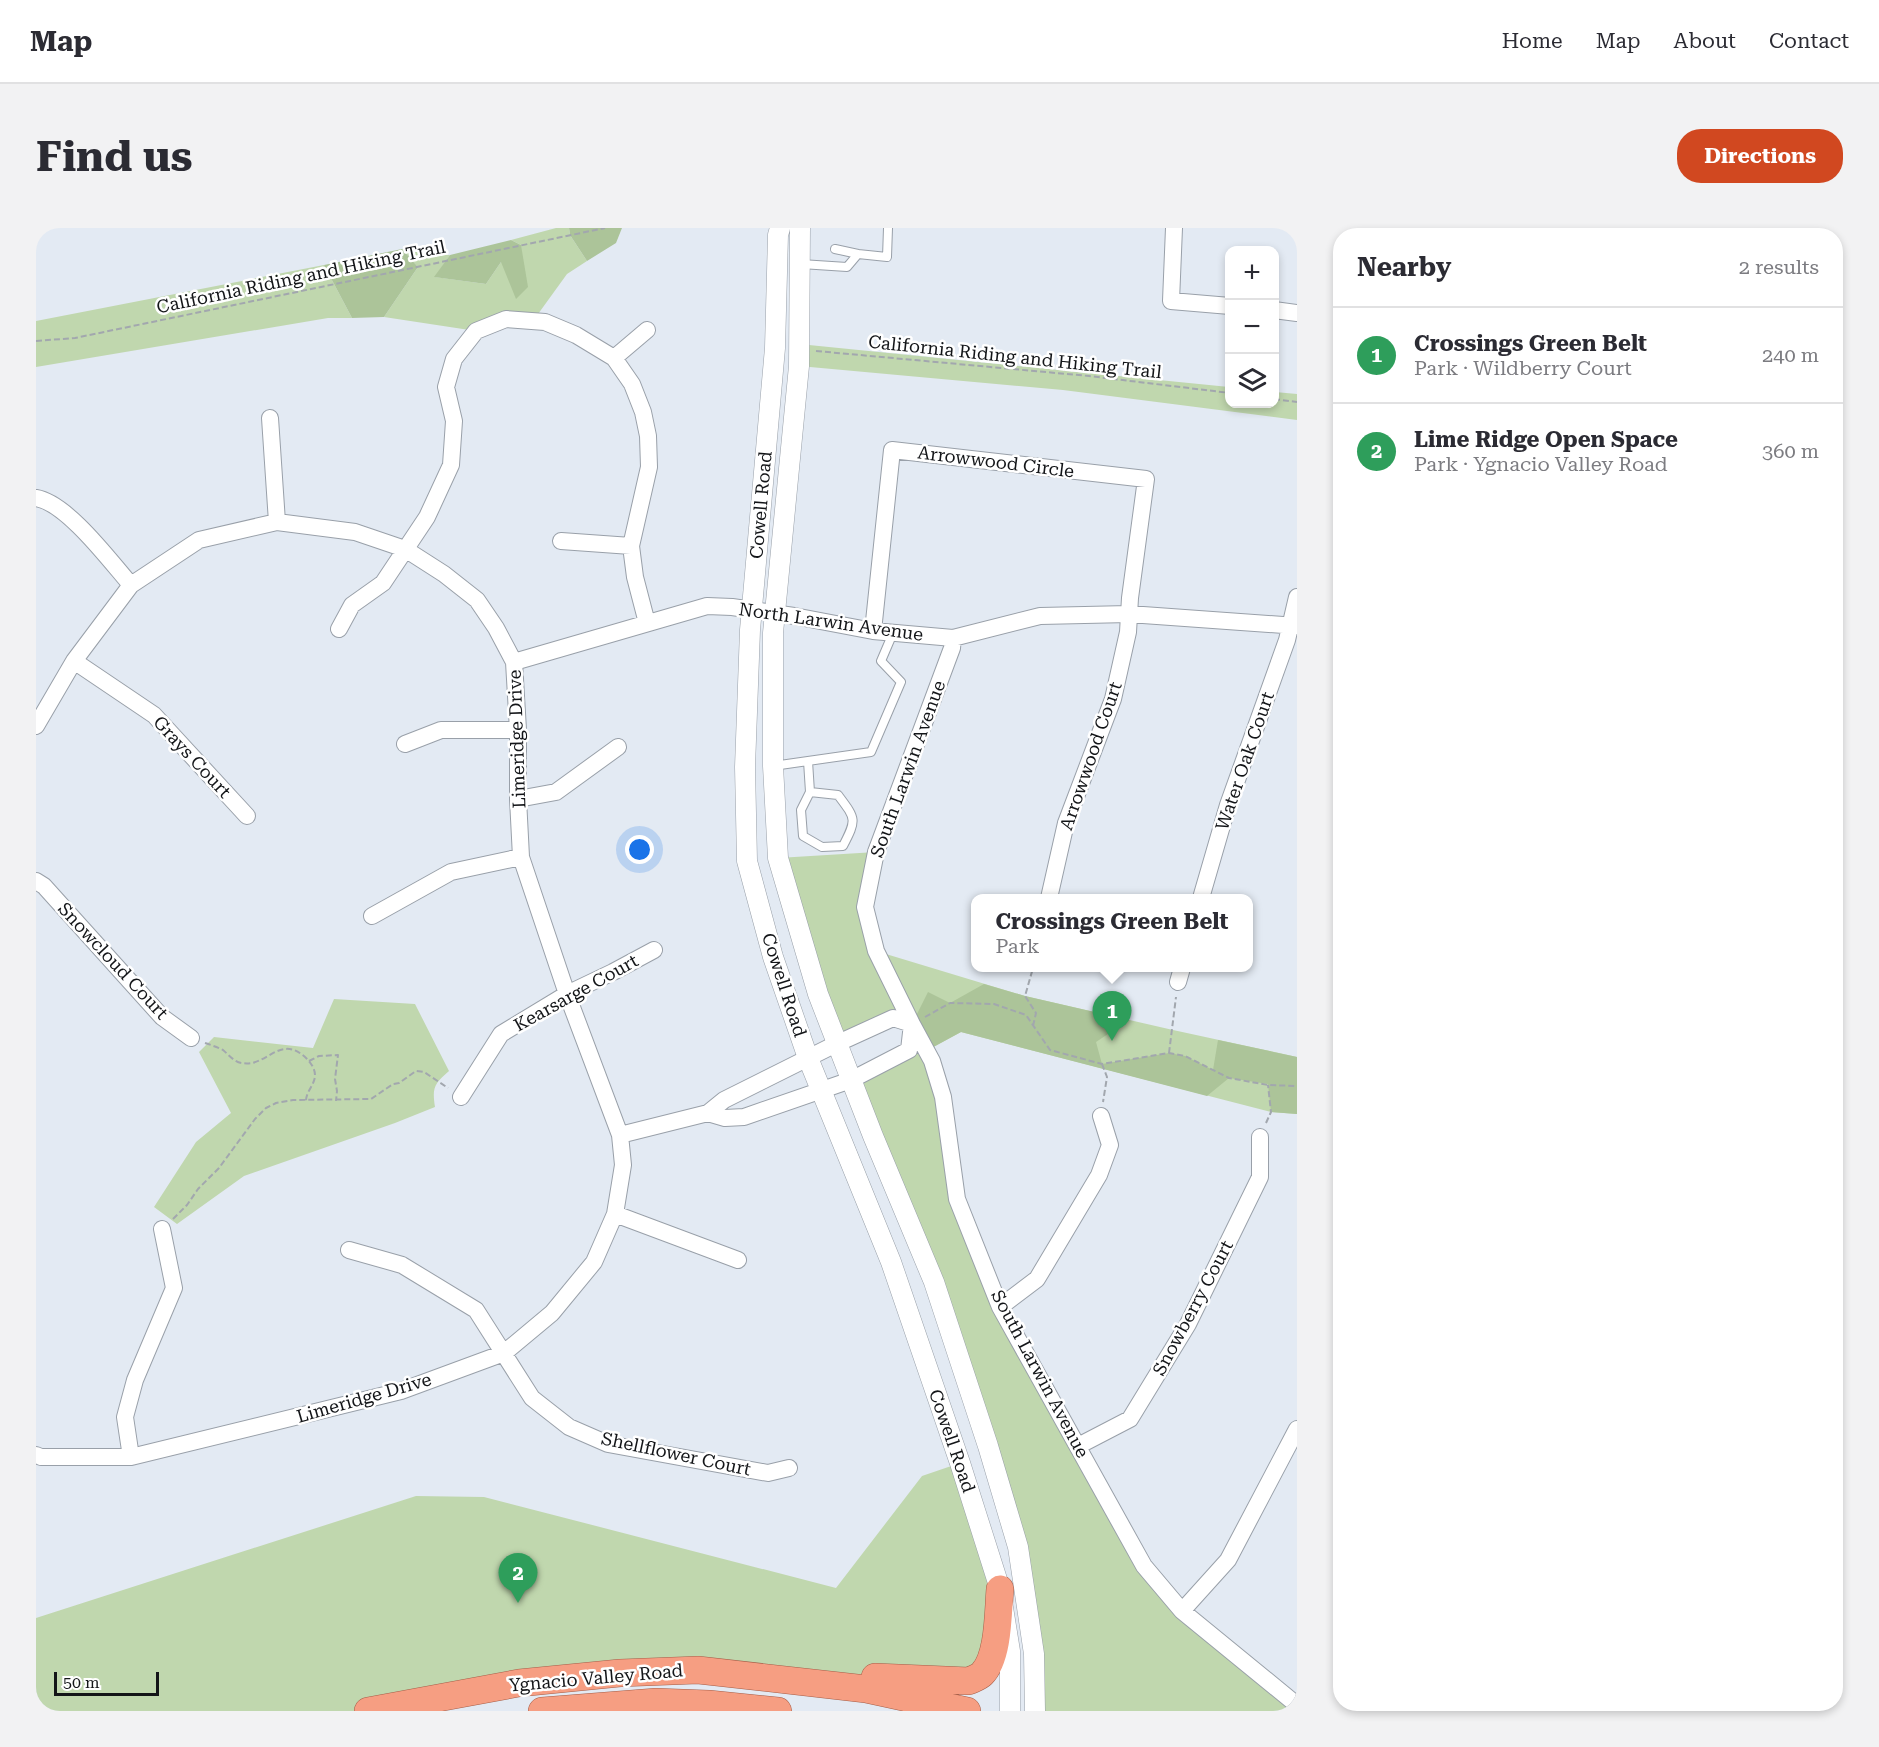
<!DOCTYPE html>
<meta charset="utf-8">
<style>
:root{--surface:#fff;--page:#f2f2f3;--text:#2b2b33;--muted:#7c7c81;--line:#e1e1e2;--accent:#d14820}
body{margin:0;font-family:"Roboto Serif",serif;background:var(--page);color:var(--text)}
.controls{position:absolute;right:18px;top:18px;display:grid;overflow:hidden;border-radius:12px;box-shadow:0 3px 9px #0003}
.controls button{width:54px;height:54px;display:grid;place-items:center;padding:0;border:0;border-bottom:2px solid var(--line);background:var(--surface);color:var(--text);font:30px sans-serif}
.scale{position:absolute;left:18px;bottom:15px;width:105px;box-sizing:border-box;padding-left:6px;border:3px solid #131518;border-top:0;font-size:16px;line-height:21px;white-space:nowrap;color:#131518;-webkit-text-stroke:4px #fff;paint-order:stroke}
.you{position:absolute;left:604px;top:622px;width:21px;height:21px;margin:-15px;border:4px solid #fff;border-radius:50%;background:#1a73e8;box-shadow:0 0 0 9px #1a73e833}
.badge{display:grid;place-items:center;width:39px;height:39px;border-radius:50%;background:var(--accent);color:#fff;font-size:20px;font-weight:700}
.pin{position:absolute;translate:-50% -50px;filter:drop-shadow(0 2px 3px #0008)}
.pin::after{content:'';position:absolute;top:32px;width:21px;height:18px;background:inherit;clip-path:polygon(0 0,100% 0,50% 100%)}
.popup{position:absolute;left:935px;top:666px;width:282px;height:78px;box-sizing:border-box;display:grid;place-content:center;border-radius:12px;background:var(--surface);filter:drop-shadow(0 2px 4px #0005);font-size:20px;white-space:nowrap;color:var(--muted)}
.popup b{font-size:22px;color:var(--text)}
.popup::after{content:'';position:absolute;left:50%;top:100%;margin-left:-12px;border:12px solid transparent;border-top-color:var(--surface)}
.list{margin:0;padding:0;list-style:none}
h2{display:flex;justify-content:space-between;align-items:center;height:78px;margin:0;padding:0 24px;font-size:26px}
h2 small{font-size:20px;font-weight:400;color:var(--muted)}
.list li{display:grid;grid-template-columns:39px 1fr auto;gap:18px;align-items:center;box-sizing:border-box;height:96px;padding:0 24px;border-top:2px solid var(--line)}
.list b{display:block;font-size:22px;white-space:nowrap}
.list p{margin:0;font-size:20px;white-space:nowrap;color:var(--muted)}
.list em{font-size:20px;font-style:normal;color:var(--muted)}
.icon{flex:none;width:33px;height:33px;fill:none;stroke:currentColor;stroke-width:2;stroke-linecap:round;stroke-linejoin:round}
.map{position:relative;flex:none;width:1261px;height:1483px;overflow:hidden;border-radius:24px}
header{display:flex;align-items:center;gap:36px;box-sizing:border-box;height:84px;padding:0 30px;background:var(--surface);border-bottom:2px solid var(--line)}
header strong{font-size:28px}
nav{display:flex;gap:33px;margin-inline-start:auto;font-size:21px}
.intro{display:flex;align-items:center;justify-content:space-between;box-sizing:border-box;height:144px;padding:0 36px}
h1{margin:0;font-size:42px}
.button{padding:15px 27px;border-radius:24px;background:var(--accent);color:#fff;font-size:21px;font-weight:700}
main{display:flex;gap:36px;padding:0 36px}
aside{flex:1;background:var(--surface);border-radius:24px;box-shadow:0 3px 9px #0003}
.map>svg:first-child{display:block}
</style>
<header>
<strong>Map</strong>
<nav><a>Home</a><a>Map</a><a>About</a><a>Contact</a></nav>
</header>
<div class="intro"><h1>Find us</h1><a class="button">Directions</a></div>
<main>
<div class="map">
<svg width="1261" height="1483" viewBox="0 0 1261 1483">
<rect width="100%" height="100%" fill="#e3eaf3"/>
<!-- green -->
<path fill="#c0d7ae" d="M520,0h13l1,7 17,26 -20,13 -34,47 -57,10 -92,-14 34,-50 -16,-18 29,6h19l-15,22 51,7 15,-22 20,-17 -10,-5z
M288,37l28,53h-24l-292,49v-46z
M763,116l430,43 1,17h44l1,-12 22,2v26l-234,-30 -264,-24z
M840,624l-11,55 11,44 149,45 148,34 124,27v57l-26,-2 -310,-80 -35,19 31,148 43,108 144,259 153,145h-262l-1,-58 -46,-207 -137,-366 58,-30 2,-25 -18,-7 -57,26 -58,-186z
M298,771l81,5 34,67c-15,13 -17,17 -14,36l-40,16 -151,53 -67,48 -23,-17 42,-65 35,-29 -32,-61 15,-15 99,11z
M924,1235l40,126 -11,75 -83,15 -161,-14 -377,46h-332v-93l380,-122 68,1 352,91 86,-112z"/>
<!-- forest -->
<path fill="#acc499" d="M533,0h53l-6,15 -29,18 -17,-26z
M475,12l10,5 7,42 -12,12 -15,-37 -15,22 -52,-7 16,-22z
M366,21l16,18 -34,50 -32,1 -28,-53z
M948,756l41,12 104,24 -33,22 6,22 67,-11 16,3 28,14 5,-30 79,17v57l-26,-2 -3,-28 -39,-6 -22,18 -246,-64 -35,19 -14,-27 16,-32 22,11z"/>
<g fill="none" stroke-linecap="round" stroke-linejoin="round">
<!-- service casing -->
<g stroke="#99a0a9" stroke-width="10">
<path id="service" d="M822,26l29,3 1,-29
M765,36l46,3 11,-13 -23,-5
M772,533l2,31 -9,18 2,26 19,11 21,-1c14,-27 13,-27 -5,-51l-28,-3
M737,538l98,-14 30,-70 -20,-21 12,-28"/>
</g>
<!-- minor casing -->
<g stroke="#99a0a9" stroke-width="18">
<path id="minor" d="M1138,0l-3,73 59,5
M1238,82l23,3
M578,130l33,-28
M234,190l7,104
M0,270c31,5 74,63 95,87
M525,313l70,5
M303,401l13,-24 31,-22 44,-66 24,-52 3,-44 -8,-34 8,-28 22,-28 30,-12 39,3 31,13 38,23 18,26 11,28 5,24 1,31 -18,79 4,31 12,46
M837,403l19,-181 254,29 -16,119 -2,34 -15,67 -47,124 -17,75
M917,410l-1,10 -76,204 -11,55 11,44 36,73 20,37 11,36 14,102 43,108 144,259 38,45 115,94
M38,433l80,54 93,101
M478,434l193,-56 25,1 62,9 79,15 80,7 87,-22 89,-2 168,12
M0,498l38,-65 57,-76 68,-45 78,-18 78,10 50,17 39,25 33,26 19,28 18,34 4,68v69l3,58 46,137 53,141 3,30 -8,49 -21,48 -42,51 -48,40 -103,38 -270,66h-90l-5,-2
M369,516l36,-14h77
M482,571l38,-7 62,-45
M0,653l8,5 118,131 29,21
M1165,670l27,-93 59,-165 10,-43
M336,688l79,-44 70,-15
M1142,754l4,-14
M857,790l19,6 -3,26 -58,30 -107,37 -19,1 -17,-5 16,-13 112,-56z
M425,869l40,-63 66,-40 46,-22 41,-22
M584,907l88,-22
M579,986l123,46
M313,1022l53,15 74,45 56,88 37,29 39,17 160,29 21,-5
M964,1079l37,-28 62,-104 11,-30 -9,-29
M1042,1218l52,-27 58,-95 72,-147v-40
M95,1229l-6,-40 10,-37 39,-92 -12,-59
M1146,1383l46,-51 69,-131"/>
</g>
<!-- tertiary casing -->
<g stroke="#99a0a9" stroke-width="21">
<path id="tertiary" d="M744,0l-2,7 -3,113 -25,282 -5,137 2,94 26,96 35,101 83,204 69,201 40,126 10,62v60
M764,0l-1,138 -26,267v133l5,92 40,136 55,142 61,146 54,164 30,101 16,107 1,57"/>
</g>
<!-- trunk casing -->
<g stroke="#a55e48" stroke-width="28">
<path id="trunk" d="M839,1449l94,4c4,-2 10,-4 13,-7 17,-17 16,-62 18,-85
M332,1483l151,-28 101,-10 78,-3 168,19 101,22
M506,1483l114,-9 53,2 69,7"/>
</g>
<!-- path -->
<path stroke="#a2a7ae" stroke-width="2" stroke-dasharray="6 3" stroke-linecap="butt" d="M0,113l39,-3 530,-110
M780,123l273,25 141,17
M1238,171l23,3
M889,789l25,-14 44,1 32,11 24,35 52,14 67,-11 16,3 44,22 39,7 29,1
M997,798l3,-13 -11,-17 8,-28
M169,815c6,2 12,4 18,7 6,5 11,12 19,13 25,5 38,-31 65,-4 4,4 8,10 8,16 0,10 -9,16 -9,26
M1133,825l7,-56
M273,833l10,-5 19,-1 -3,24 2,12 -1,10
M1066,836l5,13 -4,25
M1230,895l5,-11 -3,-27
M137,991l14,-14 11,-16 21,-21 36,-49 11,-11 10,-5 17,-3 78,-1 22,-15 6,-1 17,-12 8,1 24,16"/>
<!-- service -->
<use href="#service" stroke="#fff" stroke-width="8"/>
<!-- minor -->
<use href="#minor" stroke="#fff" stroke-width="16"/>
<!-- tertiary -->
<use href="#tertiary" stroke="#fff" stroke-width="20"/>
<!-- trunk -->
<use href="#trunk" stroke="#f69e82" stroke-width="27"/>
</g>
<g text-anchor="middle" stroke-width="5" stroke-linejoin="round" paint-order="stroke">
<!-- street labels -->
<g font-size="18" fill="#131518" stroke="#fff">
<text transform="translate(265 49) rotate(-12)" y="6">California Riding and Hiking Trail</text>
<text transform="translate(979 129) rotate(6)" y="6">California Riding and Hiking Trail</text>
<text transform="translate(960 234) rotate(7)" y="6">Arrowwood Circle</text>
<text transform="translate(725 277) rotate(-85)" y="6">Cowell Road</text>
<text transform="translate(795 394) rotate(8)" y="6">North Larwin Avenue</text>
<text transform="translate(481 511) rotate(-92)" y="6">Limeridge Drive</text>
<text transform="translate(1055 528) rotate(-71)" y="6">Arrowwood Court</text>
<text transform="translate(156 529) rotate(47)" y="6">Grays Court</text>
<text transform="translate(1209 533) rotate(-71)" y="6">Water Oak Court</text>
<text transform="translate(872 541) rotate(-70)" y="6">South Larwin Avenue</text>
<text transform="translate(77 733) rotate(47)" y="6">Snowcloud Court</text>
<text transform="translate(748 757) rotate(72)" y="6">Cowell Road</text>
<text transform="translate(540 765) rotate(-29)" y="6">Kearsarge Court</text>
<text transform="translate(1157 1080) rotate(-62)" y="6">Snowberry Court</text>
<text transform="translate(1004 1146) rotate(62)" y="6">South Larwin Avenue</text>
<text transform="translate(328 1170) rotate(-16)" y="6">Limeridge Drive</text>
<text transform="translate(916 1213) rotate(71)" y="6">Cowell Road</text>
<text transform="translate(640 1226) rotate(12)" y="6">Shellflower Court</text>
<text transform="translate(560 1450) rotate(-5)" y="6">Ygnacio Valley Road</text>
</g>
</g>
</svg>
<div class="controls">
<button>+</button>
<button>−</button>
<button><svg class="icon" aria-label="layers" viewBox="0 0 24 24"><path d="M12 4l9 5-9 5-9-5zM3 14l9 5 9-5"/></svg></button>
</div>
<div class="scale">50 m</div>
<div class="you"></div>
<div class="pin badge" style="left:1076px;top:813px;background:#2e9e5b">1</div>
<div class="popup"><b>Crossings Green Belt</b>Park</div>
<div class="pin badge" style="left:482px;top:1375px;background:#2e9e5b">2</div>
</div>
<aside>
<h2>Nearby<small>2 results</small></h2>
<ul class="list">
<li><span class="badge" style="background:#2e9e5b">1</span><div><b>Crossings Green Belt</b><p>Park · Wildberry Court</p></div><em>240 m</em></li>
<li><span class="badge" style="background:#2e9e5b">2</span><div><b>Lime Ridge Open Space</b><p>Park · Ygnacio Valley Road</p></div><em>360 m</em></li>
</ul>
</aside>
</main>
